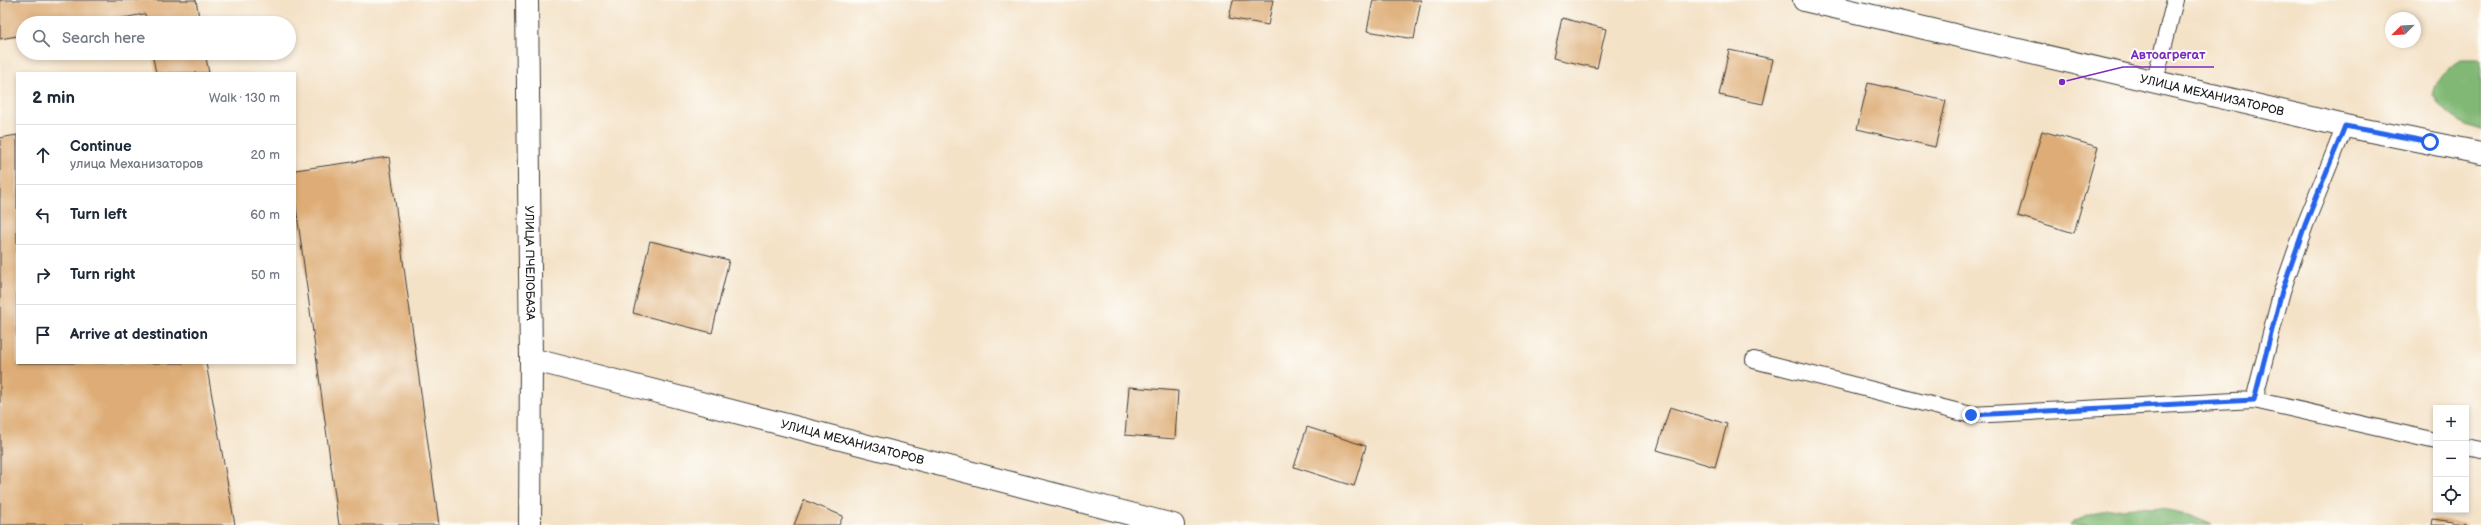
<!DOCTYPE html>
<meta charset="utf-8">
<style>
:root{--surface:#fff;--page:#f2f2f3;--text:#1f2937;--muted:#747a83;--line:#e0e1e3}
body{margin:0;font-family:"Balsamiq Sans",sans-serif;background:var(--page);color:var(--text)}
.controls{position:absolute;right:12px;bottom:12px;display:grid;overflow:hidden;border-radius:0px;box-shadow:0 2px 6px #0003}
.controls button{width:36px;height:36px;display:grid;place-items:center;padding:0;border:0;border-bottom:1px solid var(--line);background:var(--surface);color:var(--text);font:20px sans-serif}
.compass{position:absolute;left:2385px;top:12px;width:36px;height:36px;border-radius:50%;background:var(--surface);box-shadow:0 2px 6px #0003;rotate:246deg}
.stop{position:absolute;width:12px;height:12px;margin:-9px;border:3px solid #2563eb;border-radius:50%;background:#fff}
.stop.end{background:#2563eb;border-color:#fff;box-shadow:0 1px 4px #0008}
.list{margin:0;padding:0;list-style:none}
h2{display:flex;justify-content:space-between;align-items:center;height:52px;margin:0;padding:0 16px;font-size:17px}
h2 small{font-size:13px;font-weight:400;color:var(--muted)}
.list li{display:grid;grid-template-columns:26px 1fr auto;gap:12px;align-items:center;box-sizing:border-box;height:60px;padding:0 16px;border-top:1px solid var(--line)}
.list b{display:block;font-size:15px;white-space:nowrap}
.list p{margin:0;font-size:13px;white-space:nowrap;color:var(--muted)}
.list em{font-size:13px;font-style:normal;color:var(--muted)}
.icon{flex:none;width:22px;height:22px;fill:none;stroke:currentColor;stroke-width:2;stroke-linecap:round;stroke-linejoin:round}
.map{position:relative;flex:none;width:2481px;height:525px;overflow:hidden}
.search{position:absolute;background:var(--surface);box-shadow:0 2px 6px #0003;left:16px;top:16px;width:280px;height:44px;display:flex;align-items:center;gap:10px;box-sizing:border-box;padding:0 14px;border-radius:22px;color:var(--muted);font-size:15px}
.panel{position:absolute;background:var(--surface);box-shadow:0 2px 6px #0003;left:16px;top:72px;width:280px;height:292px;border-radius:0px}
.map>svg:first-child{display:block}
</style>
<div class="map">
<svg width="2481" height="525" viewBox="0 0 2481 525">
<rect width="100%" height="100%" fill="#fdfcf7"/>
<filter id="ink" filterUnits="userSpaceOnUse"><feTurbulence type="fractalNoise" baseFrequency=".025" numOctaves="2"/><feDisplacementMap in="SourceGraphic" scale="8" xChannelSelector="R" yChannelSelector="G"/><feConvolveMatrix kernelMatrix="1 2 1 2 8 2 1 2 1" color-interpolation-filters="sRGB"/></filter>
<filter id="wash" filterUnits="userSpaceOnUse"><feTurbulence type="fractalNoise" baseFrequency=".012" numOctaves="4" result="noise"/><feDisplacementMap in="SourceGraphic" scale="16" xChannelSelector="R" yChannelSelector="G"/><feGaussianBlur stdDeviation="0.9" result="paint"/><feColorMatrix in="noise" values="0 0 0 0 0 0 0 0 0 0 0 0 0 0 0 0 0 1.4 0 .05"/><feComposite in="paint" operator="in"/></filter>
<g filter="url(#wash)">
<rect width="100%" height="100%" fill="#f4e2c7"/>
<!-- forest -->
<path fill="#81b875" stroke="#4e6a48" d="M2461,60h20v70c-22,-7 -37,-15 -48,-35 4,-18 14,-26 28,-35z
M2136,507c30,1 49,5 76,18h-141l4,-4 31,-12z"/>
<g id="blocks">
<!-- building -->
<path fill="#dead77" d="M0,0h196l4,23h-53l-2,-9 -52,9h-70v12l-23,4z
M1233,0h40l-5,25 -39,-7z
M1373,0h48l-7,39 -47,-8z
M1562,18l44,11 -9,39 -44,-10z
M1729,50l44,9 -10,45 -44,-9z
M152,53h53l4,20h-53z
M1868,83l78,18 -11,46 -78,-18z
M2042,131l56,16 -24,86 -56,-17z
M17,135v228h189l29,162h-235v-387z
M389,157l50,368h-100l-44,-326v-29z
M650,241l79,19 -17,73 -79,-20z
M1129,387l49,4 -3,48 -50,-4z
M1670,407l57,17 -12,43 -58,-17z
M1307,427l59,19 -12,40 -60,-19z
M804,500l39,16 -4,9h-45z
M2433,519l34,5v1h-35z"/>
</g>
</g>
<g filter="url(#ink)">
<use href="#blocks" fill-opacity="0" stroke="#3c3a36" stroke-width="1"/>
<g fill="none" stroke-linecap="round" stroke-linejoin="round">
<!-- service casing -->
<g stroke="#3c3a36" stroke-width="18">
<path id="service" d="M2155,80l20,-80
M1754,360l217,55 283,-15 182,41
M2254,400l28,-109 23,-66 40,-99
M2466,447l15,3"/>
</g>
<!-- minor casing -->
<g stroke="#3c3a36" stroke-width="24">
<g id="minor">
<path id="s1" d="M527,0l4,359 -1,166"/>
<path id="s2" d="M1804,0l541,126 136,27"/>
<path id="s3" d="M531,359l642,166"/>
</g>
</g>
<!-- service -->
<use href="#service" stroke="#fff" stroke-width="16"/>
<!-- minor -->
<use href="#minor" stroke="#fff" stroke-width="22"/>
</g>
</g>
<g fill="none" stroke-linecap="round" stroke-linejoin="round" filter="url(#ink)">
<!-- route -->
<path stroke="#2563eb" stroke-width="5" d="M1971,415l283,-15 28,-109 23,-66 40,-99 85,16"/>
</g>
<g text-anchor="middle" stroke-width="4" stroke-linejoin="round" paint-order="stroke">
<!-- street labels -->
<g font-size="12" fill="#1c1c1c" stroke="#fdfcf7">
<text dy="4" stroke="none"><textPath href="#s2" startOffset="419">УЛИЦА МЕХАНИЗАТОРОВ</textPath></text>
<text dy="4" stroke="none"><textPath href="#s1" startOffset="263">УЛИЦА ПЧЕЛОБАЗА</textPath></text>
<text dy="4" stroke="none"><textPath href="#s3" startOffset="332">УЛИЦА МЕХАНИЗАТОРОВ</textPath></text>
</g>
</g>
<!-- callouts -->
<path fill="none" stroke="#7b2cbf" stroke-width="1.5" d="M2062 82L2123 67H2214"/>
<circle fill="#7b2cbf" stroke="#fdfcf7" stroke-width="1.5" cx="2062" cy="82" r="4"/>
<g font-size="13" text-anchor="middle" font-weight="bold" fill="#7b2cbf" stroke="#fdfcf7" stroke-width="4" stroke-linejoin="round" paint-order="stroke">
<text x="2168" y="59">Автоагрегат</text>
</g>
</svg>
<div class="controls">
<button>+</button>
<button>−</button>
<button><svg class="icon" aria-label="locate" viewBox="0 0 24 24"><circle cx="12" cy="12" r="6"/><path d="M12 2v4M12 18v4M2 12h4M18 12h4"/></svg></button>
</div>
<svg class="compass" viewBox="-18 -18 36 36"><path d="M0-13l5 13h-10z" fill="#e53935"/><path d="M0 13l5-13h-10z" fill="#747a83"/></svg>
<div class="stop" style="left:2430px;top:142px"></div>
<div class="stop end" style="left:1971px;top:415px"></div>
<div class="search"><svg class="icon" aria-label="search" viewBox="0 0 24 24"><circle cx="10" cy="10" r="6"/><path d="M15 15l6 6"/></svg>Search here</div>
<section class="panel">
<h2>2 min<small>Walk · 130 m</small></h2>
<ul class="list">
<li><svg class="icon" aria-label="ahead" viewBox="0 0 24 24"><path d="M12 20V5M6 11l6-6 6 6"/></svg><div><b>Continue</b><p>улица Механизаторов</p></div><em>20 m</em></li>
<li><svg class="icon" aria-label="left" viewBox="0 0 24 24"><path d="M17 20v-9H6M10 6l-5 5 5 5"/></svg><div><b>Turn left</b></div><em>60 m</em></li>
<li><svg class="icon" aria-label="right" viewBox="0 0 24 24"><path d="M7 20v-9h11M14 6l5 5-5 5"/></svg><div><b>Turn right</b></div><em>50 m</em></li>
<li><svg class="icon" aria-label="arrive" viewBox="0 0 24 24"><path d="M6 21V4h12l-3 4 3 4H6"/></svg><div><b>Arrive at destination</b></div></li>
</ul>
</section>
</div>
